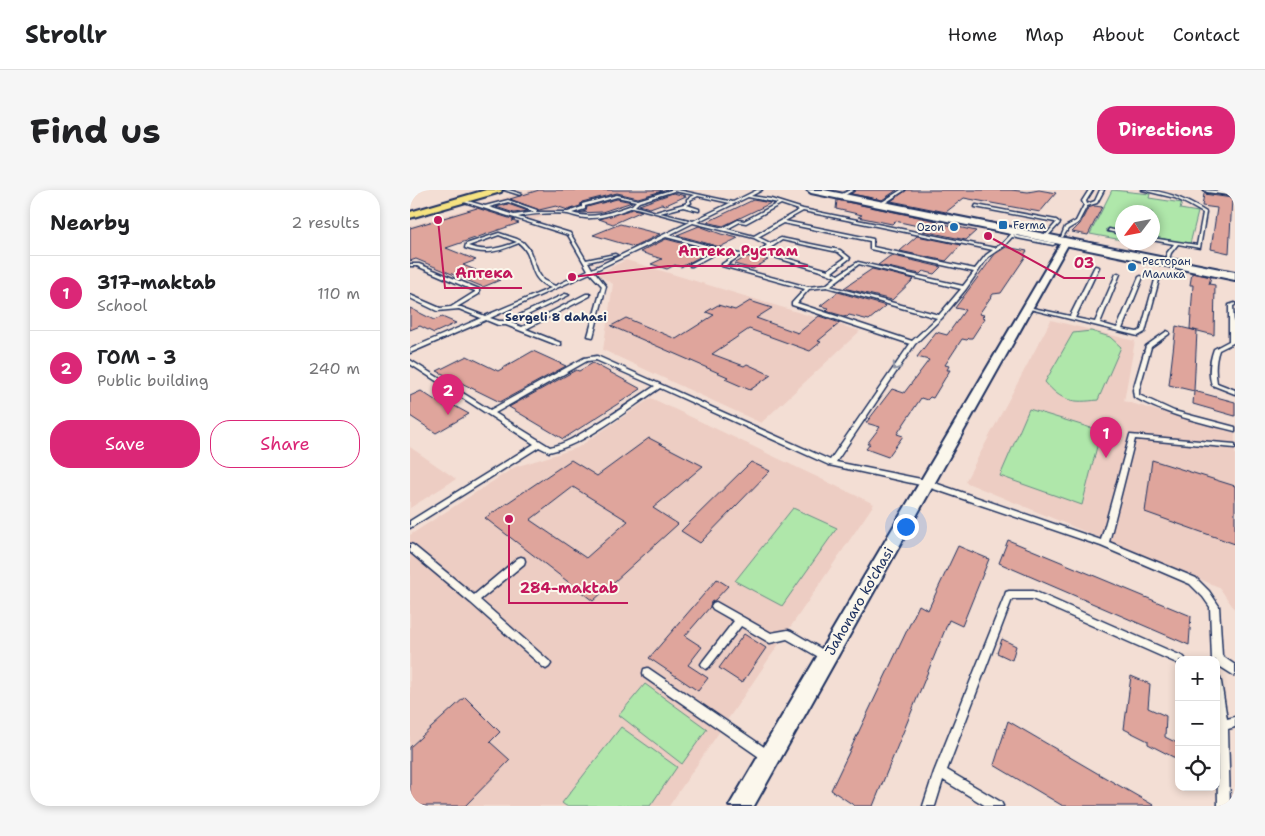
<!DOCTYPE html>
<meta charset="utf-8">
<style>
:root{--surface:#fff;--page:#f6f6f6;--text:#202124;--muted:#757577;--line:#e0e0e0;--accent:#db2777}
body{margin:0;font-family:"Shantell Sans",sans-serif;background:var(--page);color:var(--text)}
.controls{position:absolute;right:15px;bottom:15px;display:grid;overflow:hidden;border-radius:10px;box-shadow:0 2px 8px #0003}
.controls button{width:45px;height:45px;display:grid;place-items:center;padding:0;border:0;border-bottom:1px solid var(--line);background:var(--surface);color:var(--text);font:25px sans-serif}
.compass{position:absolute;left:705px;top:15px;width:45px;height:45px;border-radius:50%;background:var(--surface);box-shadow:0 2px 8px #0003;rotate:238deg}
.you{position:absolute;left:495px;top:336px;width:18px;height:18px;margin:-12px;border:4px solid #fff;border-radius:50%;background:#1a73e8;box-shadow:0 0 0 8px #1a73e833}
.badge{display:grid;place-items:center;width:32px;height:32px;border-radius:50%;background:var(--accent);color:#fff;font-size:16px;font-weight:700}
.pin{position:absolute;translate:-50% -41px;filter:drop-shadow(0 1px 2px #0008)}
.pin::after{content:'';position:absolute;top:26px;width:18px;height:15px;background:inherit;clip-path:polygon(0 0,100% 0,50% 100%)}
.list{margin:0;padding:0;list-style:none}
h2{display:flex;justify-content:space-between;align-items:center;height:65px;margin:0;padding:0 20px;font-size:21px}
h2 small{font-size:16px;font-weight:400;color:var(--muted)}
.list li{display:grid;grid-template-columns:32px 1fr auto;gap:15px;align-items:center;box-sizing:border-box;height:75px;padding:0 20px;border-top:1px solid var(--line)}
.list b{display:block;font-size:19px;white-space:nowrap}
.list p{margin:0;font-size:16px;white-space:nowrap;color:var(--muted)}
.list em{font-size:16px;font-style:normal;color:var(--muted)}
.actions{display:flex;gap:10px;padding:15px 20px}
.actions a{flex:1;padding:11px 0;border:1px solid var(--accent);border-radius:20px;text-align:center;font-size:18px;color:var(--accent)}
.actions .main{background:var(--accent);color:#fff}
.icon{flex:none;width:28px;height:28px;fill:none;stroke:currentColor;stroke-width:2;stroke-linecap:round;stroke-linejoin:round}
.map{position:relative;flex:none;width:825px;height:616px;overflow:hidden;border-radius:20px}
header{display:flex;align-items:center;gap:30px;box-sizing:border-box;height:70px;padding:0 25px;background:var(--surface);border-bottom:1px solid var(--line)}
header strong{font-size:24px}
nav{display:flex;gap:28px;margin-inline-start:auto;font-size:18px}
.intro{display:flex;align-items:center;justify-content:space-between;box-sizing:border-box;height:120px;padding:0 30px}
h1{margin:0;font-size:35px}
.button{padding:12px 22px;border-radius:20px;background:var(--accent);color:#fff;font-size:18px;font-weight:700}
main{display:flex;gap:30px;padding:0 30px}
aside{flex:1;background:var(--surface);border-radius:20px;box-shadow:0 2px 8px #0003}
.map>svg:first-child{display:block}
</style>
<header>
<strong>Strollr</strong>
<nav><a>Home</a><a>Map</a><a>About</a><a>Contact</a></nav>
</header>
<div class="intro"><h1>Find us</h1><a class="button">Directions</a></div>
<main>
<aside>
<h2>Nearby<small>2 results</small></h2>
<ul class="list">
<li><span class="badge">1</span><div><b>317-maktab</b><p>School</p></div><em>110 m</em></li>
<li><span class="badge">2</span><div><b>ГОМ - 3</b><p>Public building</p></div><em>240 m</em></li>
</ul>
<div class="actions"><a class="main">Save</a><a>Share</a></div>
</aside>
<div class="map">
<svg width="825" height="616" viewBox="0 0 825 616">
<rect width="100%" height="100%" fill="#f3ded4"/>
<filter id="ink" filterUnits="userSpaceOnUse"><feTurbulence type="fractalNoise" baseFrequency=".02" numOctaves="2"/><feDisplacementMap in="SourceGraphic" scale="10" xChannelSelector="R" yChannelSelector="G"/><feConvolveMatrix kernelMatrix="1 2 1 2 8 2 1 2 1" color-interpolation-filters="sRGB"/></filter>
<g filter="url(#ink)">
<!-- built -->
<path fill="#edcdc3" d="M121,0h89l-90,31 -16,-5 -104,34v-24z
M216,70l234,71 -99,92 -158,-73 10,-66 -16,-10z
M641,130l84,21 -11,60 111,32v177l-16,-23 -254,-105z
M241,208l223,106 -205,302h-259v-271l105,-68 62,-19z
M0,257l46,32 -46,29z"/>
<!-- green -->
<path fill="#afe7aa" stroke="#658b84" d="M702,0l38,4 -1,4 33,5 -2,6 18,3 -8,32 -37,-7 -1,-25h-30v20l-16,-3 -1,1 17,4v6l-32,-6z
M681,141l19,6 11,10 -23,53c-25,3 -36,2 -53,-18l28,-49z
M619,219l72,22 -19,74 -82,-29z
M383,318l44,20 -55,78 -47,-25z
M235,494l62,45 -25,35 -63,-49z
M211,537l56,40 -27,39h-84l-4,-3z"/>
<!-- building -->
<path fill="#dfa59c" stroke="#1b2f5e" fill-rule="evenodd" d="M129,0h120l3,1 -24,7 -21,-5 -35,9 -2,4 -12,4 -12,-4 -17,4 -29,-11z
M446,0h41l-15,10 -31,-6z
M497,0h104l17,2 11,-2 17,3 -16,19 -76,-14 -18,14 -55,-11z
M263,3l13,3 -20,9 -5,-1 -11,4 -11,-3z
M794,4l28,4 -3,55 -18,-4 6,-41 -15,-2z
M207,9l15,3 -30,10 -23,1 7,-2 1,-4z
M343,10l18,3 -48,23 -16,-4z
M427,10l100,21 -2,1 41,9 -10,9 -43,-9 4,-3 -32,-7 -3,3 -34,-7 4,-2 -26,-6z
M98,14l20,7 -14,2 -18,-6z
M684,16l8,1 -14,28 -16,-3 8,-8 8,-16z
M67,18l38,12 -3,1 7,2 -73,25 30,12 -13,5 37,15 -17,7 -67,-28 -6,2v-33z
M223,19l9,2 -29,13 -14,-5z
M210,34l40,10 -26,13 -41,-12z
M289,36l22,8 17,4 -18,9 -43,-12z
M507,46l44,9 -15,16 -46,-10z
M256,49l45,12 -30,16 -6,-2 -8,4 -16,-5 11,-5 -22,-7z
M596,57l21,4 -3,4 2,1 -25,37 -8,1 -14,20 5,1 -2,2 3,1 -13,20h-3l-2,2 -5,-1 -17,26 4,1 -2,4h3l-17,28 -3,-1 -3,3 -6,-2 -24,36 6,2 -15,21 -22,-8 4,-5h-3l13,-17 -14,-4 26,-34 12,4 25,-33 -12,-3 19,-25 11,3 18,-25 -10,-2 40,-54z
M343,66l15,4 -15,9 -19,-5 12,-7z
M480,66h4l47,11 -7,7 -11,-3 -3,3 -42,-9z
M462,79l42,10 -22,21 -48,-12z
M782,83l19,4 -2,7 6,1 -1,50 -24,-6 3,-44h-3z
M428,102l48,14 -17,14 -20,-5 -2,2 -21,-6 3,-3 -9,-2z
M340,111l22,7 -16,10 42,15 21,-17 21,7 -22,18 3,1 -11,9 -61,-22 -37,25 32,12 3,-2 24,11 -21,15 -25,-11 3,-2 -117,-51 15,-8 50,21 38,-24 -8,-3 12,-7 17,5z
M0,118l24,12 8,-3 14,6 -22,10 -14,-7 -10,4z
M766,136l21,5 -3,60 -25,-6z
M123,161l33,15 -66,36 -63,-31 30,-15 31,15z
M183,173l48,26 -78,50 -54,-32 67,-37 3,1z
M11,201l23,15 5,-3 20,11 -33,19 -26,-17v-20z
M784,201l41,11v14l-42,-12z
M239,248l54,28 -50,42 25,16 -85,77 -108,-83 86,-58 26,16zM163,297l55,34 -42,37 -56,-38z
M742,270l83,26v58l-90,-32z
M341,272l19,9 -70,72 -19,-12z
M598,350l183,76 -2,29 -190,-82z
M548,356l31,13 -27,67 -13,-6 -76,186h-18l-24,-16 88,-185 9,5z
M307,389l11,7 -13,14 -4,2 -1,5 -25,29 17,11 -14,18 20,13 -10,13 -49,-33z
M334,444l22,14 -24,35 -23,-15z
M592,449l14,7 -4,14 -15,-7z
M721,486l19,8 -2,24 18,8 -1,21 14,7v16l-31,-16v-3l-24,-12z
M55,507l35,35 -10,10 20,18 -45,46h-55v-59z
M598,531l89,52 58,33h-92l-69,-41z"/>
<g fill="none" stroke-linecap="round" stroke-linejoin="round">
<!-- service casing -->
<g stroke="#1b2f5e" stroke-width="3">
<path id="service" d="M94,0h5l13,4 -2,1z
M261,0h7l55,12 24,-12h5l-11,6 20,3 32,10 192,39 7,-4 13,-14 2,1 -4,4 41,8 1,1 -2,1 -41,-8 -8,9 -16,11 -22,32 -24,29 -27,26 -79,118 90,18 175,60 29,-105 105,9v4l-100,-9 -26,103 87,36 13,13 10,15 3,50 13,9v11l-19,-12v-4h-4l-2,-53 -7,-10 -13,-13 -89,-38 -176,-60 -96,-21 -169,-77c-32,21 -75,57 -111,64l-10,-5 -129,81v-7l124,-77 -124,-80v-4l80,50 94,-52 13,-2 233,104 80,-116 -118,-39v-2l13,-14 -83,-23v-2l14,-9 -16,-4 -28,15h-2v-2l26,-14 -50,-13 -72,34 12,15 -13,51 -5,-1 14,-50 -12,-13 -100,45 9,3h7l59,-27 4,1 -58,28 11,4 64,-33h4v2l-64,33 35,14v2h-4l-51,-20h-8l-12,-5 -76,33v-4l71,-31 -22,-9 -22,2 -27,-13v-3l30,13 11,-1 24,-15v-1l-58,-25h-7v-2h9l60,25v5l-22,13h4l24,9 66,-28c-26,-10 -14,-30 -32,-45 -20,8 -32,13 -54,5l1,-4 33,-11 18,6 6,3 6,7 9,23 5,8 12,6 33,-16 -20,-35 -107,-34v-2l24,7 23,-6 29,10 -1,2h32l14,-5v-3l35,-9 21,5zM264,1l21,4 -8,4v4l-3,1 -28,8 -21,-6 4,-4zM288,6l32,7 -37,18 -33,-8 23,-6 16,4v-2l-12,-4 4,-2 -1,-3zM207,7l19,4 -4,4c-20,7 -39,15 -60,8l13,-4v-3zM338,7l30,6 -34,18 -6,-1 -15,8 -26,-6zM98,12l27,10h1l-22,3 -25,-8zM371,14l18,6 -45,26 -27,-7 13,-7 6,1zM223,17l57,15 -98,47 -4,-7 29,-7 -2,-1 -29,6 -16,-27 -52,-16c12,-3 38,-5 50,-3 8,2 15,5 23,4 15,0 28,-6 42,-11zM393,21l190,39 -7,5 -11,14 -102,-22v-8l-88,-18zM283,33l61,15 13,7 -7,6 -21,3 -70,-19zM373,33l87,18v8l104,23 -11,14 -105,-24 -20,13 -6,-3 18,-14 -10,-8 -59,-12 -11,5 -12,-6zM89,45l18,7c-17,6 -31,11 -49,4zM372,50l56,12 7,6 -17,12 -64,-18zM351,63l66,20 9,4 -10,8 -18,2 -82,-22 14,-9zM449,74l102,25 -22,26 -109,-29zM417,97l110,31 -25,23 -115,-38 12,-14zM186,170l59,26c-21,14 -41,28 -63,41 -13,8 -27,17 -42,20l-55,-34 92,-52z
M440,0h4l-9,5 -3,-1z
M491,0h4l-20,13 -3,-1z
M679,0h4l-7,11 1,3 8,-3 5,-11h4l-7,13 -10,3 -9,17 -10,6 -5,8h-2l4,-10 11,-6 8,-16 -2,-4z
M732,0c23,0 45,10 64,22l-6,36 -22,-4 -7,9 -2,6h-2v-6l7,-9 -22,-4v-2l45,7 6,-32 -14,-8 -14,-7z
M566,15l80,15 4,3 -14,15 -2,-1 12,-14 -1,-1 -80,-15z
M699,39l13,3v2l-14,-3z
M685,76l4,1 -24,51 20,4 21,-48 2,-1 2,1 -20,49 17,5 22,-51 2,-1 2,1 -21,52 15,3 4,-2 14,-50 2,-1 2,1 -14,52 -7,4 -112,-28 2,-1 42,9z
M825,113v2l-2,1 2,36 -16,8c-4,11 -4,22 -2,33l18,7v4l-23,-9c-4,-11 -2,-25 2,-36l15,-8v-36z
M757,141l2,1v2l-18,13 -12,43v5l35,16 61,16v4c-35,-9 -69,-16 -101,-34l-1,-7 13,-44z
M0,354l3,1 61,50 44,-37 3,-1 3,1 1,3 -1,3 -44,36 69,61 2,3 -2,3 -3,2 -3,-2 -72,-64 -61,-51z
M599,401h24l3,1 148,65 2,3h-7v4l-147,-65h-20l-65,171 54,32 2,4h-17l-43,-26 -8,26h-12l11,-34 71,-177 1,-3z
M306,412l55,31 17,-3 3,1 39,23 2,3 -2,3 -3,2 -3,-2 -37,-21 -17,4 -29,-17 -32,41 -3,2 -3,-2 -2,-3 2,-3 31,-40 -21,-12 -2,-3 2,-3z
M238,478l125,85 2,4 -2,4 -4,2 -4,-2 -121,-84 -1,-4 1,-4z
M806,487l4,1 1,4 6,37 8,-2v10l-7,2 2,77h-12z"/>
</g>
<!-- minor casing -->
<g stroke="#1b2f5e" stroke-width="4">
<path id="minor" d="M794,0l31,2v4l-28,-4z
M653,49l7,2 -316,565h-25z"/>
</g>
<!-- secondary casing -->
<g stroke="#1b2f5e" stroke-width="4">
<path id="secondary" d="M397,0h17l411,82v8l-424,-87z"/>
</g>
<!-- primary casing -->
<g stroke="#1b2f5e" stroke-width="4">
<path id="primary" d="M76,0h16l-1,2 -91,26v-6z"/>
</g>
<!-- service -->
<use href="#service" fill="#fbf7ec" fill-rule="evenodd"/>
<!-- minor -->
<use href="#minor" fill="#fbf7ec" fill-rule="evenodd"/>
<!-- secondary -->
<use href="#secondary" fill="#fbf7ec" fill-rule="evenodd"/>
<!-- primary -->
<use href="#primary" fill="#f6e281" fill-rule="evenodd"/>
</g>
<!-- one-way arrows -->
<defs><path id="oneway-chevron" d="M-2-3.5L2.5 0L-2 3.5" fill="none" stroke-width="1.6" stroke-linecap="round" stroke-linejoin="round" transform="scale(1.25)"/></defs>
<use stroke="#8b93a5" href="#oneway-chevron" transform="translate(486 177) rotate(124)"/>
</g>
<!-- markers -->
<g fill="#1f6fb2" stroke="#fbf7ec" stroke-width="2">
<rect x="588" y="30" width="10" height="10" rx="2.5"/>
<circle cx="544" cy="37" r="5"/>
<circle cx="722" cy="77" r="5"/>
</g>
<g text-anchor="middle" stroke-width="4" stroke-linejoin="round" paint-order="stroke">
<!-- far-poi labels -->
<g font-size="11" fill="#1b2f5e" stroke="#fbf7ec" text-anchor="start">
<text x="603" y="39">Ferma</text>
<text x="534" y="41" text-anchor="end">Ozon</text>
<text x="732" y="75">Ресторан<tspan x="732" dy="13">Малика</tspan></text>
</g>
<!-- far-neighbourhood labels -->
<g font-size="12" font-weight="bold" fill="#1b2f5e" stroke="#fbf7ec">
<text x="146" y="131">Sergeli 8 dahasi</text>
</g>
<!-- street labels -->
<g font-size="14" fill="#1b2f5e" stroke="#fbf7ec">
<text transform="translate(449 411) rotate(-60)" y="5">Jahonaro ko'chasi</text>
</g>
</g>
<!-- callouts -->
<path fill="none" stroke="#c2185b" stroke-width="2" d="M162 87L258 76H398M578 46L654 88H695M28 30L35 98H112M99 329L99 413H218"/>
<g fill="#c2185b" stroke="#fbf7ec" stroke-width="2">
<circle cx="162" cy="87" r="5"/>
<circle cx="578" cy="46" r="5"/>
<circle cx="28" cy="30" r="5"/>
<circle cx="99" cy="329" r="5"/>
</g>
<g font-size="15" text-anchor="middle" font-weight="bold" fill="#c2185b" stroke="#fbf7ec" stroke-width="4" stroke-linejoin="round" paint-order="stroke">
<text x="328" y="66">Аптека Рустам</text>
<text x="674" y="78">03</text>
<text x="74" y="88">Аптека</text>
<text x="159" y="403">284-maktab</text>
</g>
</svg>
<div class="controls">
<button>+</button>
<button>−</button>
<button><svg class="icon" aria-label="locate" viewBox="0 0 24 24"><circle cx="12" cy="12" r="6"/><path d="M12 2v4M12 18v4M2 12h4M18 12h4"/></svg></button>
</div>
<svg class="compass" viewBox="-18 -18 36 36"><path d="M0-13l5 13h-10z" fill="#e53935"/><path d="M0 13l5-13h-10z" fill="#757577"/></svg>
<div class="you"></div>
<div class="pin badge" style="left:696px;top:268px">1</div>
<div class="pin badge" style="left:38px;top:225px">2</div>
</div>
</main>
